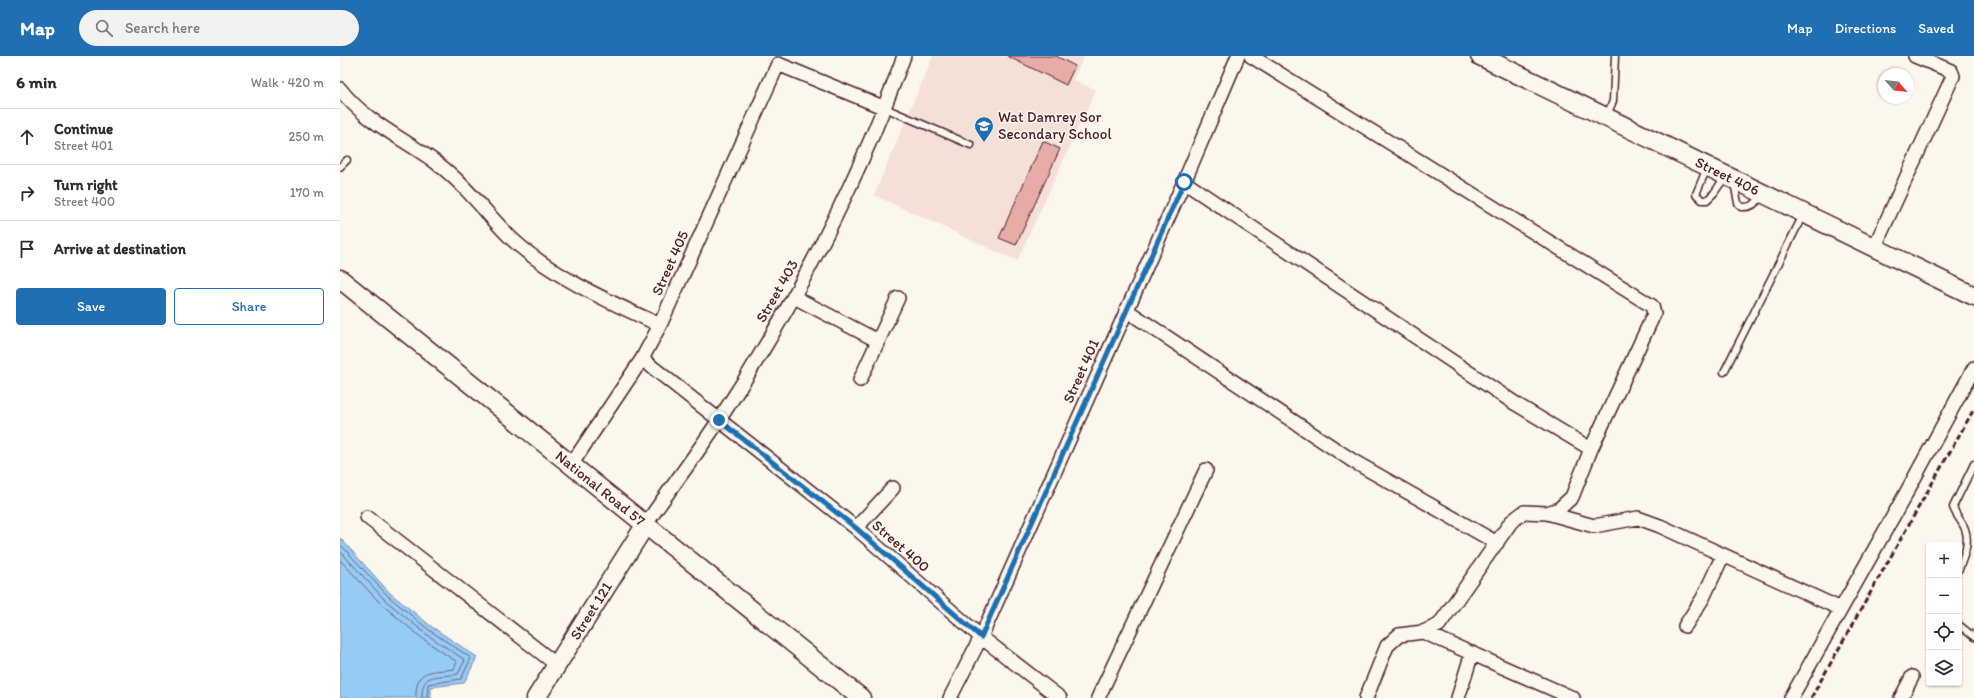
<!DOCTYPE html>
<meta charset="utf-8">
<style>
:root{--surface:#fff;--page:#f2f2f3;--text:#2b2b33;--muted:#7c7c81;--line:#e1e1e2;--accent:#1f6fb2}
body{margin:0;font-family:Itim,sans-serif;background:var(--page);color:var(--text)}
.controls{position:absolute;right:12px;bottom:12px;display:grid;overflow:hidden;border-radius:4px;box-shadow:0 1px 3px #0004}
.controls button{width:36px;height:36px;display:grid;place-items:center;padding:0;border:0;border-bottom:1px solid var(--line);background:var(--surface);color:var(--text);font:20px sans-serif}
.compass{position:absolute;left:1538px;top:12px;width:36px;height:36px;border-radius:50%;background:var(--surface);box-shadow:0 1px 3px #0004;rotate:117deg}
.stop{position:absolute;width:12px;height:12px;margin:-9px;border:3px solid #1f6fb2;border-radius:50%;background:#fff}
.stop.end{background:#1f6fb2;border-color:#fff;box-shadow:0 1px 4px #0008}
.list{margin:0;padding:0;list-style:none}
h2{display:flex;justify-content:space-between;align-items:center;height:52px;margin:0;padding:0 16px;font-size:17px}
h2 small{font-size:13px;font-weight:400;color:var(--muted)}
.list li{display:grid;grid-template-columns:26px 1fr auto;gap:12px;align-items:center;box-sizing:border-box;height:56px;padding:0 16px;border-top:1px solid var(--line)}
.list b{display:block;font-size:15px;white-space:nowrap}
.list p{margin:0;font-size:13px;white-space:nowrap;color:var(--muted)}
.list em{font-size:13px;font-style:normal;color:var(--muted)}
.actions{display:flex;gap:8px;padding:12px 16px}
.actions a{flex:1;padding:9px 0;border:1px solid var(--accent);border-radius:4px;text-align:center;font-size:14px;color:var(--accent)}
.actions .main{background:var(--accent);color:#fff}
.icon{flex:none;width:22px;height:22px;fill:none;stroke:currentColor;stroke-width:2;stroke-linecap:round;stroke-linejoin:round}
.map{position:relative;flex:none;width:1634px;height:642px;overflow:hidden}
header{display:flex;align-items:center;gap:24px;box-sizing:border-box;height:56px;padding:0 20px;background:var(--accent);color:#fff}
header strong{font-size:19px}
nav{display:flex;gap:22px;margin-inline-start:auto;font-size:14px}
.search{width:280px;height:36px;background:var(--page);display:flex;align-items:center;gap:10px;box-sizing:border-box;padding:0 14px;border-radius:22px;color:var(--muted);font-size:15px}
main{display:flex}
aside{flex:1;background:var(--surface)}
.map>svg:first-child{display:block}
</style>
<header>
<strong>Map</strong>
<div class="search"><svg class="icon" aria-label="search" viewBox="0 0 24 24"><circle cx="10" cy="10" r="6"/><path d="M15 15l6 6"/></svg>Search here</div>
<nav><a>Map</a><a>Directions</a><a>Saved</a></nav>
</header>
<main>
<aside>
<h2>6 min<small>Walk · 420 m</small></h2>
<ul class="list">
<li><svg class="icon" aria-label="ahead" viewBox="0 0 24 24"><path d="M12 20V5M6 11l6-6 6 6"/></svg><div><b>Continue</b><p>Street 401</p></div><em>250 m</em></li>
<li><svg class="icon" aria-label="right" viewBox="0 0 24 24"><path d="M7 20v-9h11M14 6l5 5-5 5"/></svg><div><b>Turn right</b><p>Street 400</p></div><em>170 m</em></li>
<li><svg class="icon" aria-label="arrive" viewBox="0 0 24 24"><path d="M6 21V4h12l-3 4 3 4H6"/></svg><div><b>Arrive at destination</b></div></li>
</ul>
<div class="actions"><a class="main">Save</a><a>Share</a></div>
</aside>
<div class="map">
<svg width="1634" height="642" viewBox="0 0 1634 642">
<rect width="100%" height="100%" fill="#fbf7ec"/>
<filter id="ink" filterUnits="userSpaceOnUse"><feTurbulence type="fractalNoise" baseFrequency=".025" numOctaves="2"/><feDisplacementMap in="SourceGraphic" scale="8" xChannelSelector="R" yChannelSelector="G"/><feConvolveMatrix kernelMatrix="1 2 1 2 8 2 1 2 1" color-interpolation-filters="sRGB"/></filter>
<g filter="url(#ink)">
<!-- built -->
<path fill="#f5e0d8" d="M593,0h151l-11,24 23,10 -79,171 -143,-66z"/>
<!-- water -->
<path fill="#96cbf4" stroke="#7886a4" d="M0,482l50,55 42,34 45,30 -13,26 -33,4v11h-91z"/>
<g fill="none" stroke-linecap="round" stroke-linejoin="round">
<!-- shore -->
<path stroke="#68647b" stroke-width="1" d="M0,488l48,52 41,34 42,28 -10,21 -33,5 -1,14
M0,495l45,49 41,34 39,26 -7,14c-21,4 -37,-3 -36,24
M0,504l41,44 42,35 34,23 -3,7c-24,3 -39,-1 -38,29"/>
</g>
<!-- building -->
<path fill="#e7aba8" stroke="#4a1f2b" d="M667,0h49l19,10 -9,19z
M703,85l17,8 -44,96 -17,-7z"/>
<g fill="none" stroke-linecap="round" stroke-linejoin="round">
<!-- lane casing -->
<g stroke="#4a1f2b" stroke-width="9">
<path id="lane" d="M545,52l86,37
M1267,59l6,-14 2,-45
M0,111l7,-7
M1367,112l-11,26 6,6h5l7,-7 11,-16
M1394,127l4,20 3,4c11,1 15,-4 22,-12
M1384,316l79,-157
M1619,513c5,-12 11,-27 6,-40 -3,-8 -9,-13 -12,-22l21,-43
M1619,569l15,12"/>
</g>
<!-- street casing -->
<g stroke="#4a1f2b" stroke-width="16">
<path id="street" d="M911,0l401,250 2,8 -63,135 -19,48 -13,12 -12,4 -23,-1 -13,10 -72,103 -16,7 -24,3 -12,11 -21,52
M0,33c26,34 65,50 98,75 29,22 49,51 75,76 40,37 97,62 147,85
M844,126l332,222 75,45
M1534,192l79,-172 -2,-5 -36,-15
M454,241l84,44
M786,254l227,151 144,82
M302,303l214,169 125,109 79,61
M520,324l38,-82
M231,409l71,-106 18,-34 118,-261 107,44
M1207,457l47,13 44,-8 22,8 181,83
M27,461l190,148
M306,468c24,-35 50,-69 73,-104 75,-114 138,-236 185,-364
M516,472l37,-40
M1345,570l18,-28 20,-43
M1083,576l150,66
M610,642l31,-61 203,-455 54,-126
M758,642l108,-228
M1118,642l14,-45
M1451,642l113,-201 70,-129
M1561,642l11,-21"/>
</g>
<!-- secondary casing -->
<g stroke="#4a1f2b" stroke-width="21">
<g id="secondary">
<path id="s1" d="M1140,0l494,240"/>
<path id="s2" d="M0,223l521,419"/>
<path id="s3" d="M196,642l110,-174"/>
</g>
</g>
<!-- lane -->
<use href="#lane" stroke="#fbf7ec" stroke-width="6"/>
<!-- street -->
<use href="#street" stroke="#fbf7ec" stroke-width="13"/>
<!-- secondary -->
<use href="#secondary" stroke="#fbf7ec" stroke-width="18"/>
<!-- rail -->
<path stroke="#4a1f2b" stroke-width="3" stroke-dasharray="6 3" stroke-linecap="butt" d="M1471,642l163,-289"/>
</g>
</g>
<g fill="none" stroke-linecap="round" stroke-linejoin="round" filter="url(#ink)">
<!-- route -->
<path stroke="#1f6fb2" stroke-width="5" d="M379,364l137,108 125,109 203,-455"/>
</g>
<!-- icons -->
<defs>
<g id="school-pin" transform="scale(1)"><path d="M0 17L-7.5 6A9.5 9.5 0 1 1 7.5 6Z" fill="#1f6fb2" stroke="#fbf7ec"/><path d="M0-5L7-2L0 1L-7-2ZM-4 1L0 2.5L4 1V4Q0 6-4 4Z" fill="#fff"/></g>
</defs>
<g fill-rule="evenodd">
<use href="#school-pin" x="644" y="70"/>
</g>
<g text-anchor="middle" stroke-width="3" stroke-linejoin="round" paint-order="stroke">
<!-- poi labels -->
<g font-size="15" fill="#4a1f2b" stroke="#fbf7ec" text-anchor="start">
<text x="658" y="66">Wat Damrey Sor<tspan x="658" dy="17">Secondary School</tspan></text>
</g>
<!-- street labels -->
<g font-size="15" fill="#4a1f2b" stroke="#fbf7ec">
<text dy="5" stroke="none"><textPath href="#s1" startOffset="275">Street 406</textPath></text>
<text transform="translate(330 207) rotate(-66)" y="5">Street 405</text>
<text transform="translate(437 235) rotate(-60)" y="5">Street 403</text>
<text transform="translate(741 315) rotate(-66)" y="5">Street 401</text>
<text dy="5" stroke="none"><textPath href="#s2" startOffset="334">National Road 57</textPath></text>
<text transform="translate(561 490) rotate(41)" y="5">Street 400</text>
<text dy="5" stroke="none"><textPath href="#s3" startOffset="103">Street 121</textPath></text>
</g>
</g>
</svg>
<div class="controls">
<button>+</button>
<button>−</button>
<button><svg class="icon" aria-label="locate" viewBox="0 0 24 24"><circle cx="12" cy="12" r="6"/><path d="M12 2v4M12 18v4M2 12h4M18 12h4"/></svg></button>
<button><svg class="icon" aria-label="layers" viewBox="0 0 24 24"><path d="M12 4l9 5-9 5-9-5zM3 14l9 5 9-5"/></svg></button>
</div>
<svg class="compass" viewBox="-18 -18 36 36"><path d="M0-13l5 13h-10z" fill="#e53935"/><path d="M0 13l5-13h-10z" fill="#7c7c81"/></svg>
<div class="stop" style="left:844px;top:126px"></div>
<div class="stop end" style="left:379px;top:364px"></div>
</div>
</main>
